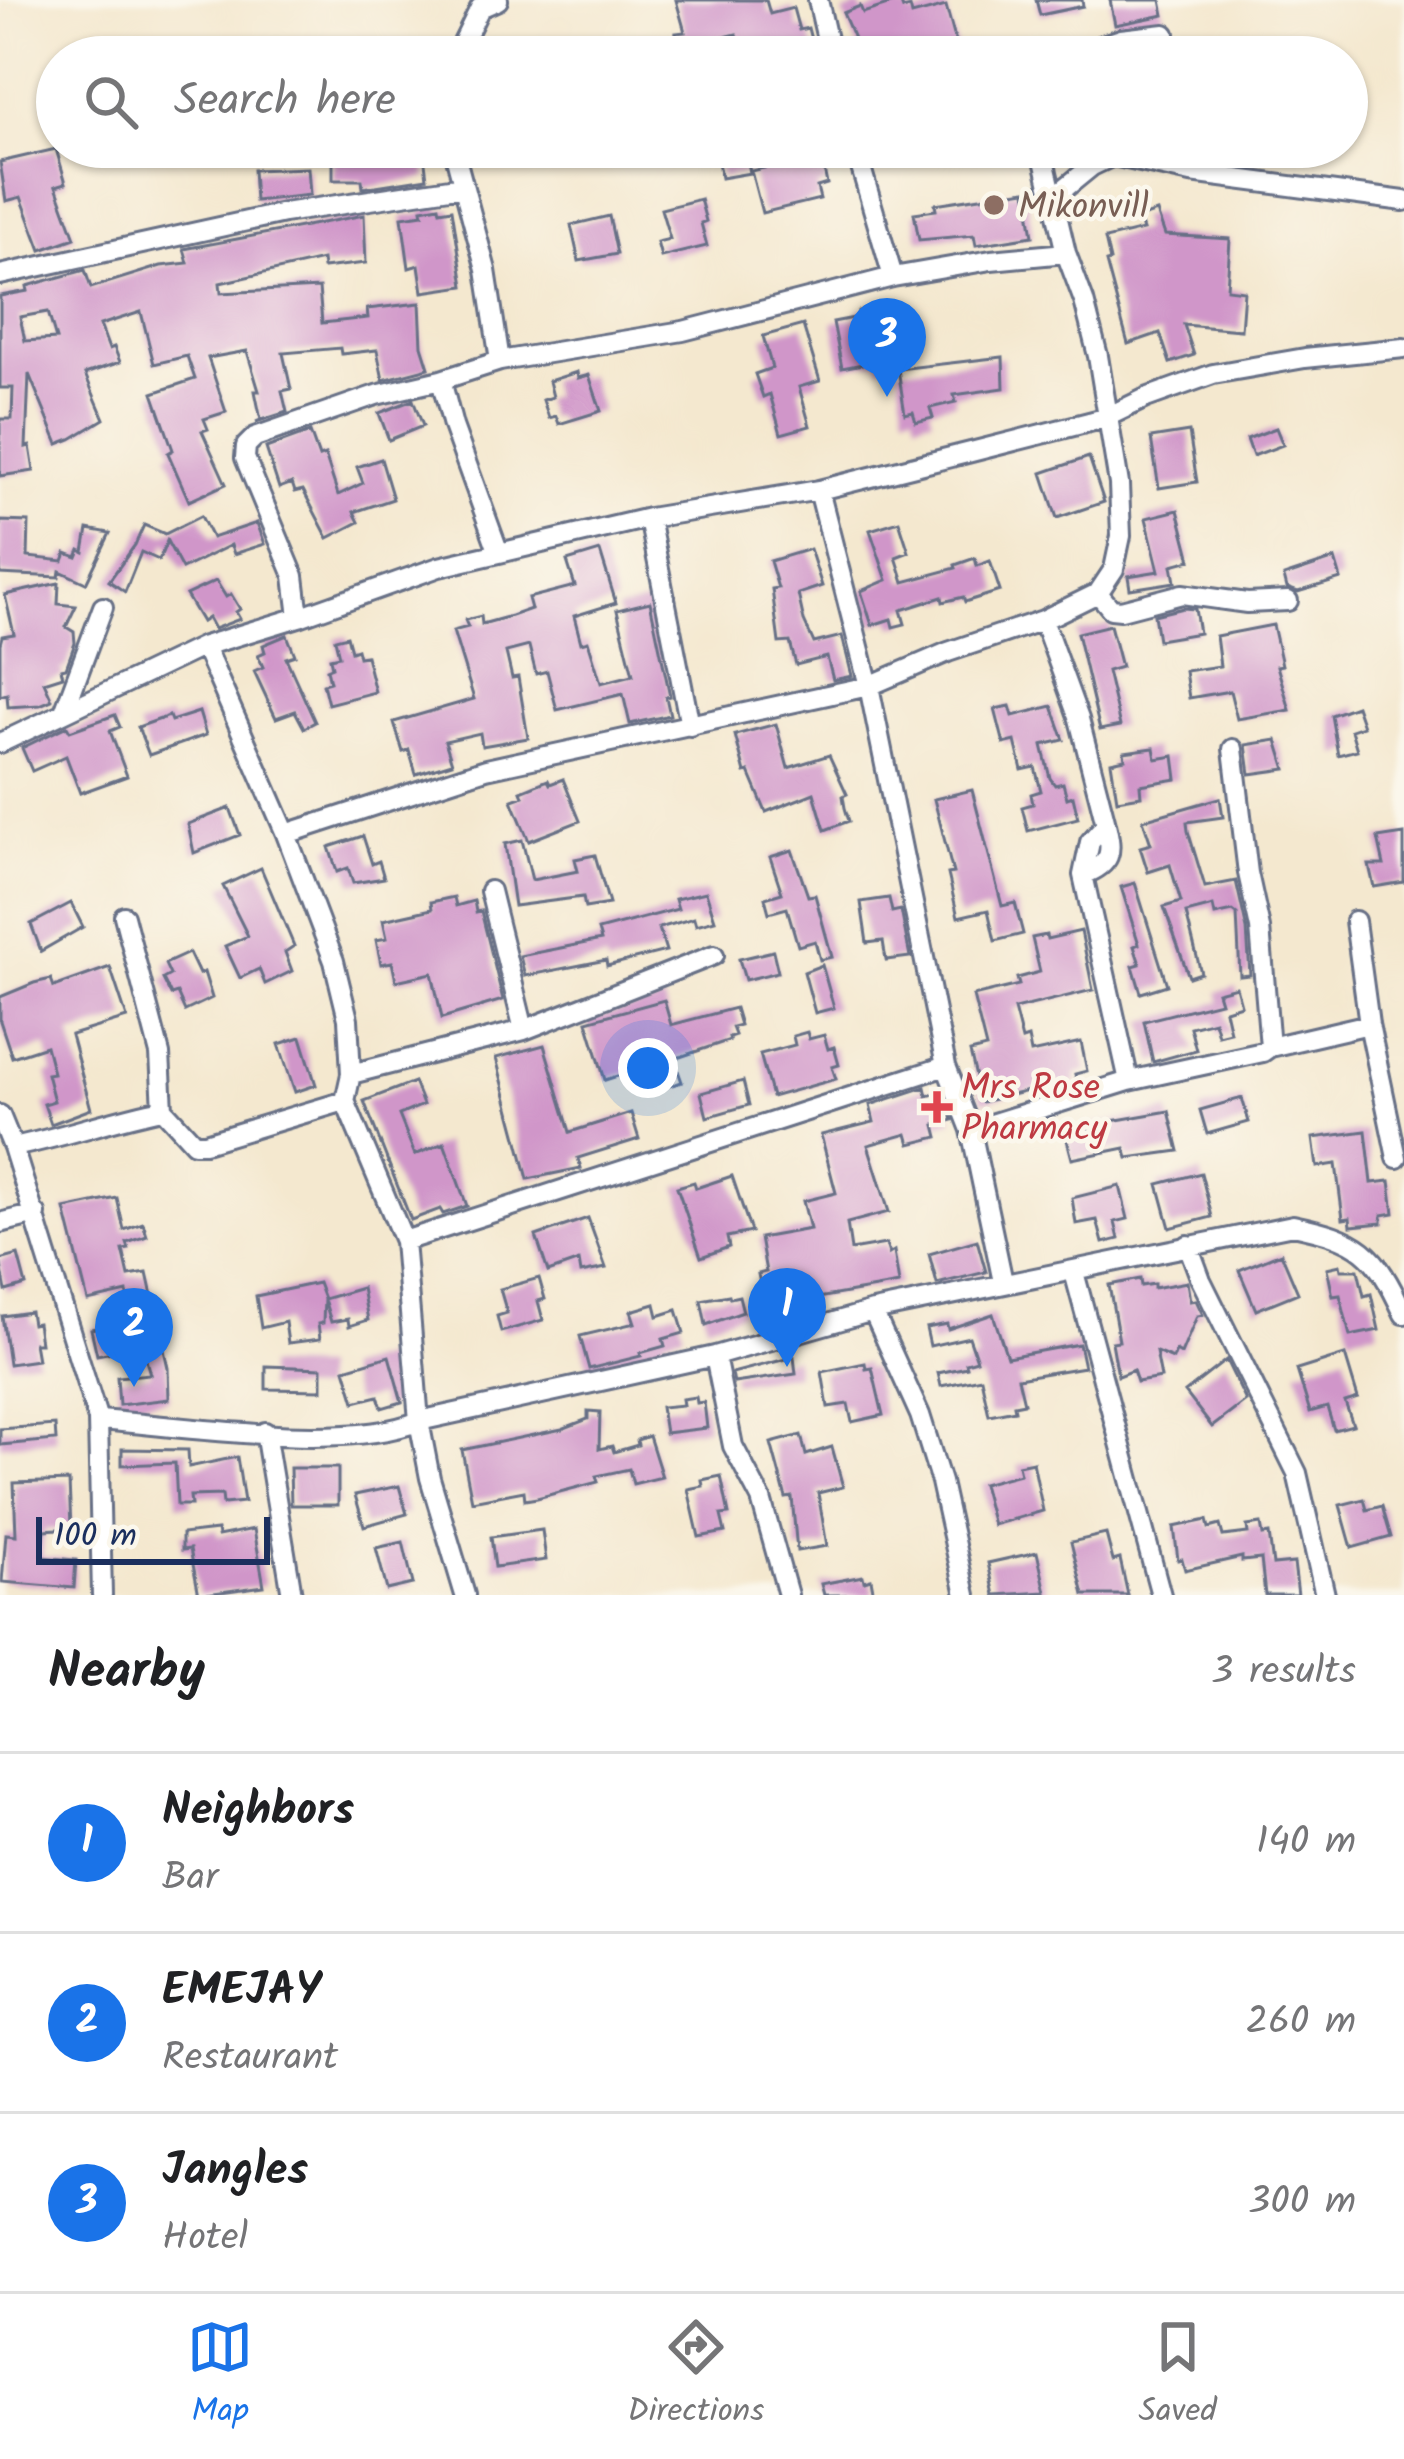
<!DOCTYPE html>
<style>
:root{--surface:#fff;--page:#f6f6f6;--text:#202124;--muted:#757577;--line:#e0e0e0;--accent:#1a73e8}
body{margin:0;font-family:Kalam,sans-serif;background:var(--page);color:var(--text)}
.scale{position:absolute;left:36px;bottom:30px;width:234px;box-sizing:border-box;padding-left:12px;border:6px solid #1b2f5e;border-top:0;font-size:33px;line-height:42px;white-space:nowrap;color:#1b2f5e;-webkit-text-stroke:9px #fbf7ec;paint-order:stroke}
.you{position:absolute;left:648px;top:1068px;width:42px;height:42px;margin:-30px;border:9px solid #fff;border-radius:50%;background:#1a73e8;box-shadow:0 0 0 18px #1a73e833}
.badge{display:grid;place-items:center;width:78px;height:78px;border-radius:50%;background:var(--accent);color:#fff;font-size:39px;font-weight:700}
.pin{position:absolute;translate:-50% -99px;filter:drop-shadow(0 3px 6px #0008)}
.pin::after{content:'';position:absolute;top:63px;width:42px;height:36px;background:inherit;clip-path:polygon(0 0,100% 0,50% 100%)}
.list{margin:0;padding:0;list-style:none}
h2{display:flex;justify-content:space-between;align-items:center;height:156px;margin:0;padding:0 48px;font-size:51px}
h2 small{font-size:39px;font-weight:400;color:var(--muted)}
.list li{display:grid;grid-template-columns:78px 1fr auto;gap:36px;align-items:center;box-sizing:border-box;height:180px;padding:0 48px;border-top:3px solid var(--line)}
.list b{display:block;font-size:45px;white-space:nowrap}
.list p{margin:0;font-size:39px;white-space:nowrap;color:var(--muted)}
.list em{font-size:39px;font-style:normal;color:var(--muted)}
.icon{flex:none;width:66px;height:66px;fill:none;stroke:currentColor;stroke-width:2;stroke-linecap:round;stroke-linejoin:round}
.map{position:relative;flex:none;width:1404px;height:1595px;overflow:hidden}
.search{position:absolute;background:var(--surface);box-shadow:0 3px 9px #0004;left:36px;right:36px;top:36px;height:132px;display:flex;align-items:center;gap:30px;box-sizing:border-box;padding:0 42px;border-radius:66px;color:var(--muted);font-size:45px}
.sheet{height:696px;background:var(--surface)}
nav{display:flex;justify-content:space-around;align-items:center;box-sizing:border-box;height:168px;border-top:3px solid var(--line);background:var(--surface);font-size:33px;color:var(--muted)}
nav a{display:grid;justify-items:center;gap:6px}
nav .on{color:var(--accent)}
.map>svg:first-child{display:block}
</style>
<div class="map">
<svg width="1404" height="1595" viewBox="0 0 1404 1595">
<rect width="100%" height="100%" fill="#fbf7ec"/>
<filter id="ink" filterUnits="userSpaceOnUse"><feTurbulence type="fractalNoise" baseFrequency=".00833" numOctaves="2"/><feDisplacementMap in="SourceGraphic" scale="24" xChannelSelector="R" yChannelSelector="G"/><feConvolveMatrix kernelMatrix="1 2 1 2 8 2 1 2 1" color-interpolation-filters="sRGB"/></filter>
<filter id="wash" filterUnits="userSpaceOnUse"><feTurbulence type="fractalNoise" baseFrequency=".004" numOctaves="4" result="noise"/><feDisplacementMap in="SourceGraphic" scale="48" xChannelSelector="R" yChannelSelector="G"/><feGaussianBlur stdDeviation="2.7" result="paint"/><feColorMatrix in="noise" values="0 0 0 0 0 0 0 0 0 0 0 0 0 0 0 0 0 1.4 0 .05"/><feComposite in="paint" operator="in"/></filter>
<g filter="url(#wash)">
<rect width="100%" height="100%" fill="#f4e8cf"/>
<g id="blocks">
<!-- building -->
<path fill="#d096c9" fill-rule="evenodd" d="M676,0h90l4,14 23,-6 6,22 9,-2 7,27 -47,2 -3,-12 -24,6 -5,-17 -24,6 3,13 -10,4h-24l-5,-24 9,-1z
M1036,0h46l1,6 -43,9z
M1110,0h51l3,15 -49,10z
M900,1l3,8 7,-2 2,8 34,-9 14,51h-98l-19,-44 17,-7 3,7z
M333,147h25v10l30,-10h35l4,31 -64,10 -1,-8h-29z
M715,147h30l5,26 -29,5z
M56,149l10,34 -10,3 19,52 -34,12 -20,-53 -15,4 -6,-39z
M810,157l2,10 11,-2 4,19 -10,3 3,12 -58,14 -11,-42z
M308,168l2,27 -55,6 -2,-31z
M1026,190l7,46 -57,9 -2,-10 -55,5 -5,-27 22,-3 -1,-6z
M700,199l6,22 -5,2 6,23 -46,11 -4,-15 13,-3 -9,-30z
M439,206l1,5 12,-2 12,77 -41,6 -4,-27 -10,3 -7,-51 21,-3 -1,-5z
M1157,212l8,23 65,4 -3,50 17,2 -3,39 -57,-5 10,30 -24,8 -10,-30 -32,11 -22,-82 4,-1 -5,-22 38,-9 -4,-12z
M364,215l2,48 -43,5 -1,-8 -102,23 1,10 98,-5 3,35 46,-5 -1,-9 53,-6 2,43 7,22 -46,12 -6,-30 -36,4 -1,-6 -57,5 8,36 -9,2 5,21 -31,10 5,-2 -6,-29h4l-12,-40 -39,7 18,54 -22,7 4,10 -6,2 24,53 -37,17 -21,-48 5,-3 -20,-57 42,-14 -8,-23 -33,8 -13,-52 -41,13 9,24 5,-2 6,15 -35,12 19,45 -33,20 -13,5 -29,-70 -3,73 4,-1 4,25 -34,5v-57h12l1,-31h-13v-92l28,-5 -1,-5 58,-16 6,18 70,-22 27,-3 -4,-14zM48,312l8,27 -31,2 -5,-24z
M609,216l8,38 -38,7 -8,-36z
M881,305l11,59 -13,3 -1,-6 -36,7 -9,-46 26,-5 -1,-6z
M803,325l17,56 -21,6 11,39 -29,8 -11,-40 -7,3 -8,-23 17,-6 -9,-32z
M1003,357l1,31 -50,7 2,7 -26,6 3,10 -17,4 -3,-10 -8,2 -7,-45z
M577,372l1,6 11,-3 12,36 -42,13 -3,-8 -7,2 -6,-18 10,-3 -4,-16z
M413,400l10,26 -34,14 -10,-27z
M1276,428l7,17 -30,11 -6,-17z
M310,432l9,25 6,-2 13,40 25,-12 -6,-16 24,-8 12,40 -39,13 5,10 -31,16 -25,-48 -8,2 -3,-9 -13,5 -13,-40z
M1189,432l8,50 -38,6 -8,-50z
M1089,457l15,45 -47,16 -15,-45z
M1178,510l13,50 -19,5 3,17 -45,7 -2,-13 31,-5 -13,-53z
M201,516l11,22 45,-15 8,21 -31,10 -3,-9 -49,24 -15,-28 -8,19 -18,-8 -16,40 -16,-11 26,-36 9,-20 21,9z
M0,521l29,1 -1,35 35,4 3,-8 11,4 3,-7 4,2 4,-23 22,4 -24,50 -26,-12 -1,6 -59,-3z
M899,521l10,31 -13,5 8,25 52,-14 -1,-3 20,-7 2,8 13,-5 10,30 -35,11 -2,-5 -20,5 -1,-5 -41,13 4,14 -12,3 -2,-8 -19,6 -11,-34 26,-11 -17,-50z
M810,549l12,37 -24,8 6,27 10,22 28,-7 10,40 -19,4 -6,-23 -31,8 -6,-23 -11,1 -7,-54 6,-1 -8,-27z
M600,551l16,52 -42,13 7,27 7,-2 13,42 32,-8 -16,-65 33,-8 20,94 -4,1 4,18 -40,9 -7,-30 -66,16 -10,-39 -11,3 -7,-28 -23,6 6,26 6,-1 10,61 -46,8 -2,-13 -35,8 7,22 -36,11 -7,-24 -6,2 -9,-30 80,-23 -21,-68 15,-4 -3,-7 16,-4 1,8 29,-8 20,-7 -3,-11 47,-12 -8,-25z
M1335,559l6,20 -43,13 -11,-4 -3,-12z
M216,581l10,16 5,-3 9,15 -4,3 4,7 -26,10 -6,-11 -6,4 -16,-27z
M59,583l-1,21 18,2 -10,21 8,5 1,11 -9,25 -5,1 2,7 -19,6 8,18 -12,5 -32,2 -1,-13 -7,2v-52l2,-8 12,-2 -9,-39z
M1183,608l12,1 4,24 -41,7 -4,-25z
M1110,625l11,42 -14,4 13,55 -20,4 -23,-97z
M1273,625l9,40 -5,1 13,44 -53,9 -7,-28 -41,7 -4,-27 35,-5 -4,-30z
M287,635l8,20 -9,3 29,64 -11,6 -9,-17 -19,7 -22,-47 9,-4 -5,-12 7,-3 -2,-7z
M347,636l4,15 6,-2 2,8 7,-1 9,36 -47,12 -5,-20 7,-2 -3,-13 5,-2 -2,-9 9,-2 -4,-17z
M1010,706l3,10 39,-10 12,34 -22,5 8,33 5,7 8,-2 4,15 6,-2 5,22 -50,13 -6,-24 11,-3 -2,-10 10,-3 -6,-24 -13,3 -7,-29 -11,3 -9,-35z
M1356,706l7,20 -12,4 6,20 -19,5 -7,-40z
M199,712l7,23 -57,20 -11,-28 31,-11 2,5z
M115,715l5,12 -10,4 17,45 -47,17 -14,-37 -34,15 -10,-23 45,-22 3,5z
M776,724l12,44 41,-13 18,39 -4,2 2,12 4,13 -24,9 -11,-37 -48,19 -17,-40 -4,1 -10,-38z
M1277,740l9,29 -36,5 -4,-29z
M1154,748l2,11 18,-3 3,23 -37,6 1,11 -24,4 -6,-38 14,-3 -1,-7z
M563,779l17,42 -51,20 -17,-41 11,-4 -2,-5 27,-11 2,4z
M972,790l30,116 13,-3 8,31 -28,7 -7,-31 -30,7 -10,-43 5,-1 -19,-74z
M1220,798l3,19 -36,5 1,9 17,56 31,-6 11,49 3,45 -10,1 -3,-62 -4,-3 -18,4 -2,-9 -27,7 15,60 -12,4 -25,-70 17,-5 -11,-37 -22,7 -8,-25 11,-3 -8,-24z
M230,808l10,27 -46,18 -6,-29z
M1404,834v48l-30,5 -5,-22h15l-6,-27z
M363,836l9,28 7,-3 5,17 -31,5 -5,-15 -11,4 -8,-25z
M522,840l10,40 46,-9 -3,-12 20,-4 14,49 -24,4 -2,-11 -69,9 -9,-62z
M792,850l16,46 7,-1 17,62 -12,3 -5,-19 -17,5 -11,-38 -18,5 -4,-15 17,-5 -12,-36z
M261,868l33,78 -9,6 7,19 -27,13 -6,-15 -19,9 -15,-32 23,-10 -25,-50z
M1135,883l32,102 -26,8 -8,-27 7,-2 -6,-18 5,-2 -18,-57z
M706,892l9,28 -19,5 -2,-7 -35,10 7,23 -59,15 -1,-6 -81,16 -5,-20 81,-16 -3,-10 80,-21 -3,-10z
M454,897l2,9 18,-5 2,11 5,-1 22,89 -61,18 -10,-45 -36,8 -4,-19 -11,2 -5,-24 11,-2 -4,-18 49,-11 -1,-7z
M889,898l3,14 9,-2 9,47 -24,3 -3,-19 -16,2 -6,-41z
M71,903l12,24 -42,24 -10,-27z
M1081,931l12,59 -79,19 8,31 6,-2 3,15 50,-11 6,29 -12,3 2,9 -10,3 -4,1 -1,-4 -80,19 -12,-50 16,-4 -13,-52 46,-11 -2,-7 23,-6 -8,-34 14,-3 1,4z
M773,951l5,21 -33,8 -6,-21z
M189,953l10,21 5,-2 8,26 -27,13 -8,-18 -6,2 -8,-16 7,-4 -5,-11z
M822,965l12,43 -19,5 -11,-41z
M110,967l17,51 -56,17 20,74 -40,15 -7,-20 10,-3 -7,-27 6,-1 -7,-27 -34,11 -12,-36v-24l34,-14 17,-4 3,8z
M1236,987l5,18 -16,5 5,22 -12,3 -4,-14 -24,6 6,23 -43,12 -9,-41 76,-19 -3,-10z
M664,1000l7,25 64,-17 5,17 -8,2 3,8 -6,2 1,3 -56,19 8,23 -35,11 -8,-24 -34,11 -18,-59z
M807,1032l2,7 15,-4 4,14 6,-2 5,18 -7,2 4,12 -64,18 -12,-43 35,-9 -2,-9z
M301,1037l15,48 -21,7 -16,-48z
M544,1045l26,87 61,-19 8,26 -61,19 3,10 -53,11 -32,-121z
M743,1081l6,24 -42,12 -6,-24z
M414,1082l9,23 -24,10 16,40 29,-12 23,63 -24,8 -3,-5 -29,11 -47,-119z
M925,1087l2,9 15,-4 11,28 -18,5 3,12 -28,7 -3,-10 -39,11 21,67 -42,11 4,27 35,-6 3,10 5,-3 5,33 -81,14 -52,14 -8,-38 8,-2 -6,-34 50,-9 -7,-28 33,-8 -15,-58 53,-13 -4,-17z
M1242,1098l7,24 -42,12 -7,-24z
M1169,1111l10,40 -51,7 -3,-10 -53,11 -6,-23 29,-6 -1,-6z
M1366,1131l6,52 18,-2 4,32 -12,2v8l-31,3 -1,-8 -7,1 -7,-55 -19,3 -4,-29z
M1201,1173l11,44 -42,11 -12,-44z
M732,1176l19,56 -24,5 2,10 -28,10 -24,-70 17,-5 2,6z
M1120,1186l8,33 -13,3 4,17 -16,4 -6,-23 -21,4 -4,-26z
M117,1198l7,32 19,-7 4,13 -20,7 2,6 -6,1 6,26 18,-3 21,95 1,31 -50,6 -2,-28 33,-3 -8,-28 -45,9 -6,-26 43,-9 -7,-28 -39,9 -23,-92z
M588,1218l18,50 -25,5 -2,-12 -31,11 -12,-36z
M977,1240l9,32 -49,12 -8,-30z
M1281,1253l17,40 -42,17 -17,-40z
M18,1255l8,30 -20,6 -6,-31z
M1340,1265l1,5h17l6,26 7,-2 8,36 -29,6 -10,-41 -7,1 -6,-28z
M539,1278l6,21 -7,2 5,19 -42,12 -4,-16 10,-3 -7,-24z
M1140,1279l1,7 13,-2v4l33,-6 3,19 6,-1 7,15 -6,1 -16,38 -5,-3 -3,8 -17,-7 5,26 -24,4 -4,-12 -15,6 -6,-34 7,-1 -10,-56z
M318,1283l6,16 -1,24 -5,1 2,15 -32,4 -3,-21 -24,6 -5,-32z
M362,1288l6,32 -19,6 -1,-7 -17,3 -7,-23z
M729,1295l1,3 9,-2 4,16 -37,13 -5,-25z
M655,1304l3,12 19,-6 7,23 -21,6 2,7 -25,7 1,3 -52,13 -9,-33 55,-13 -4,-12z
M30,1312l2,12 5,-1 3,20h-6l3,17 -28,4 -7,-48z
M993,1314l14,43 72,-13 5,23 -66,11 6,25 -10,2 1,5 -26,5 -8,-37 -40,8 -3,-13 29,-6 -1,-4 11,-3 -8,-23 -39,9 -4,-18 21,-4 1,5z
M1345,1355l13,43 -13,4 8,23 -19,5 -7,-23 -17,5 -13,-42z
M389,1356l13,46 -20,6 -4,-12 -23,6 -10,-33z
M794,1357l2,17 -62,9 -2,-10z
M1226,1360l20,41 -34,26 -27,-35z
M865,1363l1,6 6,-1 11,47 -31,7 -4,-18 -20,3 -6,-35z
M266,1366l56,2v22l-56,-1z
M696,1397l1,6 7,-1 3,26 -42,5 -4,-26 22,-2 -1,-6z
M588,1411l12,1 -1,37 13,-3 2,6 24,-7 -1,-5 12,-4 13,41 -29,7 -4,-15 -33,7 2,6 -61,16 -12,2 -1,-9 -52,10 -10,-51 100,-21 26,-10z
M55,1425l1,15 -56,5v-16z
M801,1435l5,20 26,-8 11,40 -25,6 9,53 -30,5 -5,-54 -6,1 -15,-55z
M122,1449l66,1 1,17 48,-10 7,45 -21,2 -1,-9 -32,1 1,9h-14l-2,-42 -53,2z
M1033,1462l10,49 -50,14 -11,-41 38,-10 -2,-9z
M290,1468h48v37h-47z
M721,1476l8,38 -8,1 4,17 -26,5 -11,-48 15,-3 -1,-6z
M69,1481l2,47 -26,2 -3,27 34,3 -2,28 -72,-6 4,-48 10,1 -2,-52z
M399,1486l8,28 -43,12 -9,-31z
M1364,1499l3,11 15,-4 9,31 -39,11 -12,-43z
M1207,1520l2,8 11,-3 3,11 25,-3 -1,-7 14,-2 2,11 6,-1 4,31 21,-2 4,32h-33l-4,-36 -19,2v-4l-57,13 -3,-11 -4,1 -4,-33z
M254,1529l10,57 -65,9 -9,-46 -8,1v-16l35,-4 1,6z
M542,1530l4,30 -51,7 -4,-30z
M1106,1534l7,27 7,-2 8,36h-44l-13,-53z
M403,1542l10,42 -26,6 -11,-42z
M1037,1552l9,40 -51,3 -7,-32z
M863,1576l1,5 7,-2 3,16h-50l-3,-11z"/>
</g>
</g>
<g filter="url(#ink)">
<use href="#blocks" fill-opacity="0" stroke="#677086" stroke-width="3"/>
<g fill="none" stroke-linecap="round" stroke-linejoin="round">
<!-- minor casing -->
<g stroke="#677086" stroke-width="24">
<path id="minor" d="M818,0l13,57
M456,57l24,-49 18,-8
M1067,57l54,-18 44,-5
M453,147l33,123 14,91
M855,147l38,130
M1054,197l38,-31 21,-10 78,17 213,28
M0,275l284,-62 179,-27
M819,490l50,196 77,380 25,64 32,152
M649,518l41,208
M499,553l-46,-127 -12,-46 59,-19 183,-30 210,-54 98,-17 75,-7
M1098,593l13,16 10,1 61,-16 65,9 41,-2
M299,617l-5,-41 -49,-118 1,-12 9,-9 121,-42 65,-15
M65,709l38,-102
M0,743l204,-97 95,-29 140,-50 210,-49 170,-28 152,-38 134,-34 41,-20 67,-24 92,-16 99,-10
M286,834l200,-65 383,-83 79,-34 95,-32 55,-27 16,-24 7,-33 -2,-52 -21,-128 -14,-55 -18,-48 -25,-106
M1083,875c29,-11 30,-22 23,-51
M1355,921l14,103 28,134
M524,1030l190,-75
M1270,1047l99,-23
M351,1074l173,-44 -34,-139
M1129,1081l134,-29 7,-5 -10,-119 -12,-55 -15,-124
M163,1109l31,34h11l140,-42
M0,1115l13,32
M971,1130l158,-49 -46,-206 7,-33 16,-18 -27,-105 -36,-99
M0,1223l36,-9
M404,1241l542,-175
M1188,1245l13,35 96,193 28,122
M1074,1272l87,323
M873,1311l47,104 21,67 25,113
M715,1356l18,90 28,53 27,96
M98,1420c85,6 247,32 321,1l-15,-180 -59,-140 6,-27 -3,-55 -14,-58 -48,-127 -82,-188
M265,1432l27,163
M102,1595l-4,-175 -85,-273c51,-10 99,-28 150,-38l-3,-55 -36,-138
M465,1595l-35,-117 -11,-57 296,-65 158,-45 420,-86c67,14 82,26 111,89"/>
</g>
<!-- minor -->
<use href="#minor" stroke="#fff" stroke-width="18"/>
</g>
</g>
<!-- markers -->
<circle fill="#8d6e63" stroke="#fbf7ec" stroke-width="4.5" cx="994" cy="205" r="12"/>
<path fill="#e0444e" stroke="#fbf7ec" stroke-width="4.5" d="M931 1089h12v12h12v12h-12v12h-12v-12h-12v-12h12z"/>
<g text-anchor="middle" stroke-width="9" stroke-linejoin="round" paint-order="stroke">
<!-- education labels -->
<g font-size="36" fill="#785e54" stroke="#fbf7ec" text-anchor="start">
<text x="1018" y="218">Mikonvill</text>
</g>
<!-- health labels -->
<g font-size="36" fill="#be3a42" stroke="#fbf7ec" text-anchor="start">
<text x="961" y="1099">Mrs Rose<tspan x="961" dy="41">Pharmacy</tspan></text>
</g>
</g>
</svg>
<div class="scale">100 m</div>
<div class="you"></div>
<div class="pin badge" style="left:787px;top:1367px">1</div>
<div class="pin badge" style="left:134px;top:1387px">2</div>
<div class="pin badge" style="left:887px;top:397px">3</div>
<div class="search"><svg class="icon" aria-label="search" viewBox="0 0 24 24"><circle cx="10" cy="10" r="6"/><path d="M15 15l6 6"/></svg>Search here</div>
</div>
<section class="sheet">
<h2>Nearby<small>3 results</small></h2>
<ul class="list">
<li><span class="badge">1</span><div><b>Neighbors</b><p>Bar</p></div><em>140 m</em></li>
<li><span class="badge">2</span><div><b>EMEJAY</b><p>Restaurant</p></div><em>260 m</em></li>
<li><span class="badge">3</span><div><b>Jangles</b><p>Hotel</p></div><em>300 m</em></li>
</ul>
</section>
<nav>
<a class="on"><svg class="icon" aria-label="map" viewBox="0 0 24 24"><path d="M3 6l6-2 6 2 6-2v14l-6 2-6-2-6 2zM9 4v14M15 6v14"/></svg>Map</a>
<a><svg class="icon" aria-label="directions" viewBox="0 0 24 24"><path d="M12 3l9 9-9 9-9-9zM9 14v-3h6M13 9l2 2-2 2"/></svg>Directions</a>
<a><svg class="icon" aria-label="saved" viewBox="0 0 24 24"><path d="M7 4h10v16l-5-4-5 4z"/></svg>Saved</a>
</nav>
